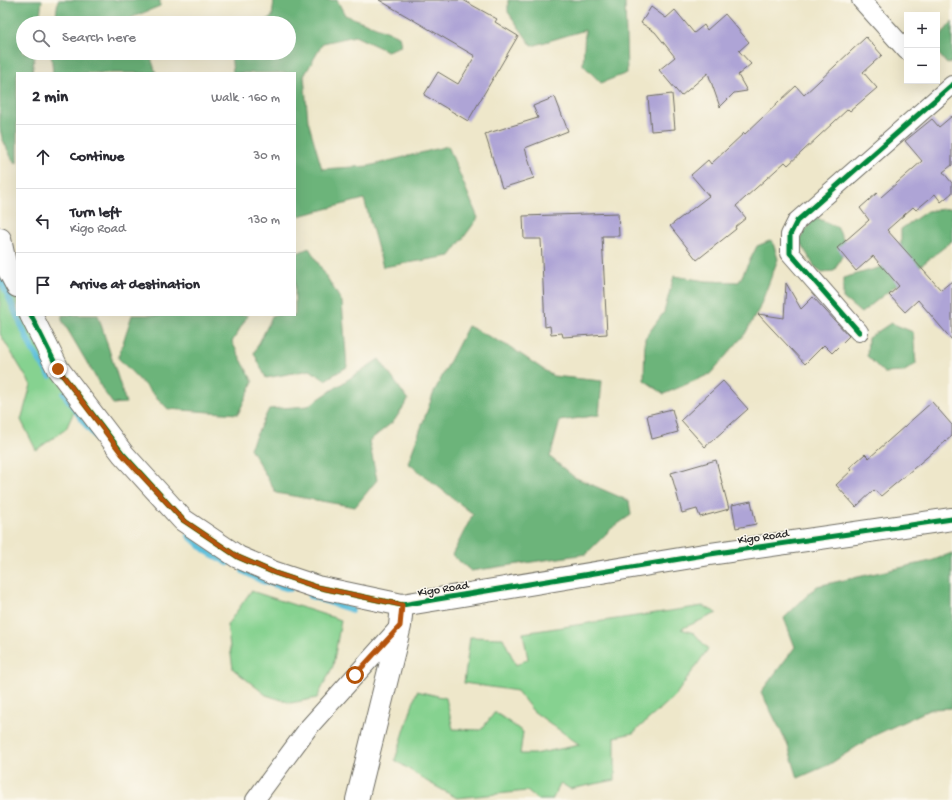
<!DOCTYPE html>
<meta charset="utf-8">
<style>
:root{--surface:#fff;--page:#f7f7f7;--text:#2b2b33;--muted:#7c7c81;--line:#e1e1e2}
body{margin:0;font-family:"Gochi Hand",sans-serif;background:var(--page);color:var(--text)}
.controls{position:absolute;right:12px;top:12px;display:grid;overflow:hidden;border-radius:0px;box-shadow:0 4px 16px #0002}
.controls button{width:36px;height:36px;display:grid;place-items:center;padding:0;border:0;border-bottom:1px solid var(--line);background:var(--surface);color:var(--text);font:20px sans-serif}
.stop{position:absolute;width:12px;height:12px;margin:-9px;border:3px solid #b45309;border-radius:50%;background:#fff}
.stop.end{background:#b45309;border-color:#fff;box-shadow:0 1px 4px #0008}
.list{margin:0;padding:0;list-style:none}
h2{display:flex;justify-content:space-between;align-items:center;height:52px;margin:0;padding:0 16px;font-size:17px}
h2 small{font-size:13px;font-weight:400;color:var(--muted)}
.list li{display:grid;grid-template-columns:26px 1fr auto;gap:12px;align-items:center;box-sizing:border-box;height:64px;padding:0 16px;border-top:1px solid var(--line)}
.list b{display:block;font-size:15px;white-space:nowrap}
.list p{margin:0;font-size:13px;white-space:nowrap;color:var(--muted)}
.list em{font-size:13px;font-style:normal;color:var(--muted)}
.icon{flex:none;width:22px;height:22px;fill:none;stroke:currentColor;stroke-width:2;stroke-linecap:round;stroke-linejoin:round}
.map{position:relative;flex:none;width:952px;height:800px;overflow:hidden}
.search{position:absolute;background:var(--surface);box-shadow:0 4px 16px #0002;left:16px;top:16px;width:280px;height:44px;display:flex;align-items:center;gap:10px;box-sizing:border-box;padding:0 14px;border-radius:22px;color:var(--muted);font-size:15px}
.panel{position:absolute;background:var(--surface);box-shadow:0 4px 16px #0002;left:16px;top:72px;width:280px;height:244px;border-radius:0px}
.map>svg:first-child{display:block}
</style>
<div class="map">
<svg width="952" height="800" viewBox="0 0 952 800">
<rect width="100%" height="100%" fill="#fbf7ec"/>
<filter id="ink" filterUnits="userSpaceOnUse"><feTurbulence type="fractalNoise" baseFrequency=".025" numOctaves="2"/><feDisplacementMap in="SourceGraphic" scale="8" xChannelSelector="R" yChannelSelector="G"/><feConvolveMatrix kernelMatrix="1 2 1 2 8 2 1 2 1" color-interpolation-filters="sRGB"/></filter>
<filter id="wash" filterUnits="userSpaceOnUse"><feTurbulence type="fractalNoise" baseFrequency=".012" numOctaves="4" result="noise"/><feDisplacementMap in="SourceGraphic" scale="16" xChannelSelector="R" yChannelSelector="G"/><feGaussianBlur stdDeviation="0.9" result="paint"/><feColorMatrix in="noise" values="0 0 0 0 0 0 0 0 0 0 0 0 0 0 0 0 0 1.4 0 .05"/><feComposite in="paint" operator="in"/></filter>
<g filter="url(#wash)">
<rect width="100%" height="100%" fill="#eee7ca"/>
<!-- green -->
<path fill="#86d290" stroke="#587e5e" d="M0,260l17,41v14h6l54,90 -11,24 -30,21 -15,-30 10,-35 -31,-51z
M251,591l90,29 -8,46 -16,32 -26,5 -25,-8 -33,-26 -6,-44z
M703,606l14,7 -36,16 13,4 14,16 -33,47 -42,37 -18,4v43l-45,9 -9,-6 -9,17h-14l-11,-9 -70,7 -29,-16 -33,-22 22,-69 29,7 7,31 28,1 14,-18 28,20 -3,22h14l46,-9 -47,-34 -16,-20 -53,-8 6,-46 33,1 13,27 12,-6 -5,-26z"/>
<!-- forest -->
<path fill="#6cb47a" stroke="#4c7052" d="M0,0h42l-3,23h-16v30h12l-3,20h-15v90l-4,-2 -11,-23 -2,-10z
M58,0h102v6l-27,11 -10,6h-68z
M274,0h63l8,15 54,21 2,10 -14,5 -32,-15 -32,7 -19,33 4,45 14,48 47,-3 79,-20 30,72 -28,38 -67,11 -19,-68 -65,17 -4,-6v-137h-62l-2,-20h58v-30h-27l10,-6z
M508,0h117l2,73 -26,10 -18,-18 2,-35 -53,16 -24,-34z
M952,22v40l-5,2 -10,-12c0,-12 7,-21 15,-30z
M51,53h73l1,2 26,3 5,15h-103z
M952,208v33l-91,72 -18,-15v-20l42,-12 16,-14v-23l26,-18z
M815,217l22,10 10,20 -13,24 -12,1 -8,-6 -15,-26z
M772,240l6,19 -19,50 -14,25 -35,40 -46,20 -20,-14 1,-42 19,-26 10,-36 32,5 33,1 18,-36z
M309,248l33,54 5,65 -22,13 -15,-10 -44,8 -12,-25 19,-38h22v-61z
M62,315h36l28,88 -13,1 -10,-14 -41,-70z
M132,315h116l-16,27 21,40 -15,32 -70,-5 -50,-51z
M891,323l22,9 3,32 -13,8 -19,1 -17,-17 1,-18z
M468,326l42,21 43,29 49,5 -3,34 -39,6 -10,36 24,20 55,24 2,14 -19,13 -26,26 -115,17 -19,-16 21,-41 -65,-51 26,-71z
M379,359l29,41 -14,21 -25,20 8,39 -22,27 -79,-14 -26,-45 19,-39 39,-3z
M952,553v155l-21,1 -58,27 -43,28 -32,14 -11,-35 -26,-51 34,-45 -11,-29 33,-32 114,-25z"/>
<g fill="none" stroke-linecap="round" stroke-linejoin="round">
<!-- stream -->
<path stroke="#5ec0dc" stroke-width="6" d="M0,278l32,71 18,27
M64,394l24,34 17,19
M189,536l17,15 22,12
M243,571l19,10 28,8
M310,596l42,14"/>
</g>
<g id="blocks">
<!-- building -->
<path fill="#aea4d6" d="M379,0h84l34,19 -2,3 23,14 -50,85 -44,-26 14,-23 20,12 17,-28z
M651,7l15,11 9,-8 19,23 10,-8 3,5 18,-16 24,28 -10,9 12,13 -13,11 9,16 -13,2 -14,14 -12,-34 -27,23 -22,-26 16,-13 -20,-25 -14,-9z
M866,37l16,18 -19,17 14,16 -27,23 -2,-2 -60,56 -3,-3 -49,44 10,12 -11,9 1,2 -39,31 -27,-34 39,-30 -18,-21 17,-15 3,4 33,-31 1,1 51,-48 8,9z
M672,94l3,35 -24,2 -3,-34z
M555,97l13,34 -43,17 9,30 -32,10 -17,-54 53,-16 -5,-12z
M952,116v49l-9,7 9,11v10l-11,9 -6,-8 -19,16 -3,-3 -26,23 54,60 11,-9v59l-34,-40 -13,12 -16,-17 10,-9 -26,-30 -17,15 -19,-23 32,-28 -9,-12 17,-15 4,4 41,-36 -17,-20 27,-22 7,8z
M618,213l1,23h-17l5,98 -44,3 -1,-4 -11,1 -1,-8 -5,1 -4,-88h-17l-1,-23z
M786,283l15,26 12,-12 36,39 -17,17 -8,-8 -19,19 -47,-50 26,4z
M723,381l25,28 -43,38 -24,-27z
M932,402l20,23v11l-71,60 -7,-6 -18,17 -20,-22 16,-15 -3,-2 16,-14 4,4z
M672,409l6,23 -26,7 -5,-24z
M716,460l13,49 -29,8 -3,-8 -15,4 -11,-40z
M751,501l5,23 -20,4 -4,-23z"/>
</g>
</g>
<g filter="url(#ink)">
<use href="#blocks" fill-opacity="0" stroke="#6f6d63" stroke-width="1"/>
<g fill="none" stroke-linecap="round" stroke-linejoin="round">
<!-- minor casing -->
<g stroke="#6f6d63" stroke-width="20">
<path id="minor" d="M861,0l46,51
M859,332l-69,-79v-18l7,-14 155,-136
M255,800l54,-73 91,-101"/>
</g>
<!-- tertiary casing -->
<g stroke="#6f6d63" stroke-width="24">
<path id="tertiary" d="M0,239l5,24 12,23
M31,315l27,54 65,85 60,66 55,37 37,16 42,14 85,18 308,-51 242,-35
M357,800l43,-174 2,-21"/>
</g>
<!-- minor -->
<use href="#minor" stroke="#fff" stroke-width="18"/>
<!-- tertiary -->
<use href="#tertiary" stroke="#fff" stroke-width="22"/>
<!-- cycleway casing -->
<g stroke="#fbf7ec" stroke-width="8">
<path id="cycleway" d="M31,315l27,54 65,85 60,66 55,37 37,16 42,14 85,18 308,-51 242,-35
M859,332l-69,-79v-18l7,-14 155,-136"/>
</g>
<!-- cycleway -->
<use href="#cycleway" stroke="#00873e" stroke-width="5"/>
</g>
</g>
<g fill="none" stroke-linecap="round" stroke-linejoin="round" filter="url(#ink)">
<!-- route -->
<path stroke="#b45309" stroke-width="5" d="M58,369l64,85 61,66 55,37 37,16 42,14 85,18 -2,21 -45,49"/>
</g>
<g text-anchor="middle" stroke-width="3" stroke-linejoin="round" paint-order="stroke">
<!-- street labels -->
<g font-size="12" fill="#2b2b2b" stroke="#fbf7ec">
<text transform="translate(763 536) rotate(-8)" y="4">Kigo Road</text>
<text transform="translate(443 588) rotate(-9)" y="4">Kigo Road</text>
</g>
</g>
</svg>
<div class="controls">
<button>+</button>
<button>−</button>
</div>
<div class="stop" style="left:355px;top:675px"></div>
<div class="stop end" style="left:58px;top:369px"></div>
<div class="search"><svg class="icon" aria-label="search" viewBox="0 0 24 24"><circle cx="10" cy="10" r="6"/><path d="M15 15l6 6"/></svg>Search here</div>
<section class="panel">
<h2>2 min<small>Walk · 160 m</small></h2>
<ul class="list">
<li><svg class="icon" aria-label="ahead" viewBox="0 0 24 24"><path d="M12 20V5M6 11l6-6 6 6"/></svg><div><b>Continue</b></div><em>30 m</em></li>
<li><svg class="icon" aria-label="left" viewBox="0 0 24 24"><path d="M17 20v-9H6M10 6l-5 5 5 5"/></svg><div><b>Turn left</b><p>Kigo Road</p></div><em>130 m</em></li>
<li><svg class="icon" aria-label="arrive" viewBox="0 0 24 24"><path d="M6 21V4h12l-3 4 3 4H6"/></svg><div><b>Arrive at destination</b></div></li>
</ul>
</section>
</div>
